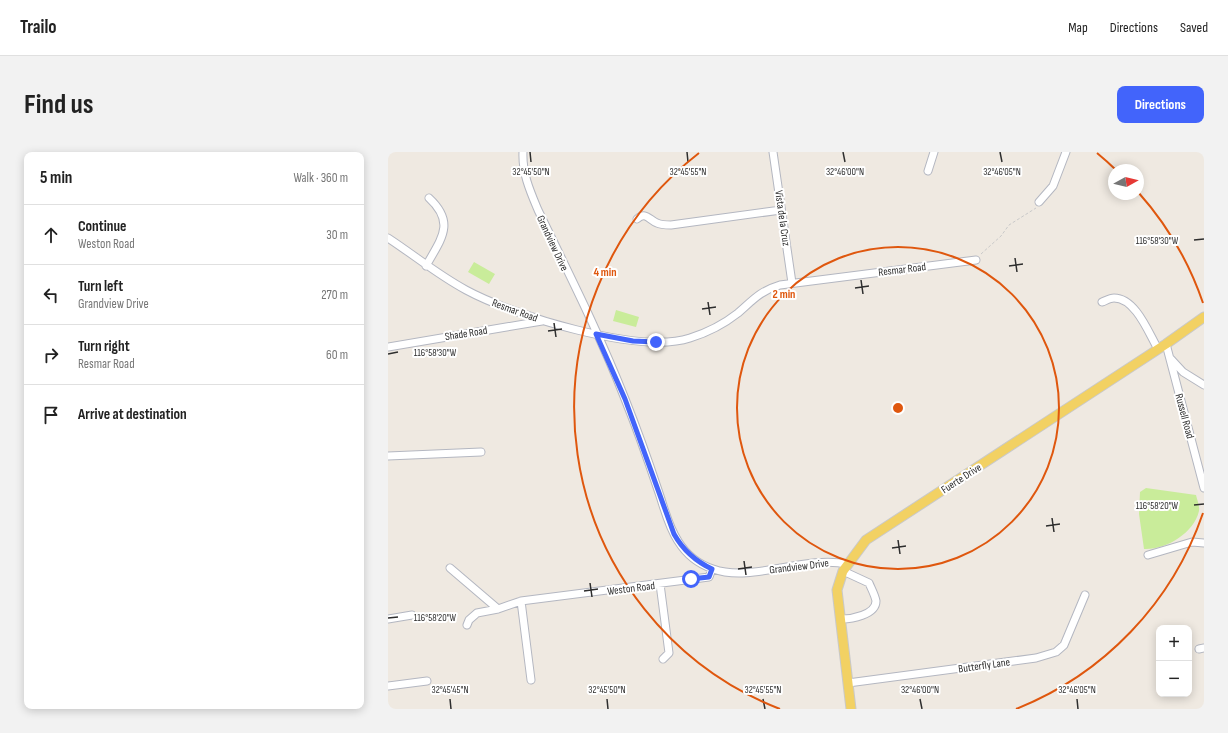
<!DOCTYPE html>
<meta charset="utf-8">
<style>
:root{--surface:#fff;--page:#f2f2f2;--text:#222;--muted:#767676;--line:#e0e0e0;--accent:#4264fb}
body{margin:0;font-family:"Sofia Sans Condensed",sans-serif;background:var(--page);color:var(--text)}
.controls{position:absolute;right:12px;bottom:12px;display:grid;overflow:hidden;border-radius:8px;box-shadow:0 2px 10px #0003}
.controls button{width:36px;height:36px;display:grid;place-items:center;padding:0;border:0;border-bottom:1px solid var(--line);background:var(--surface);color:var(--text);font:20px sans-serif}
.compass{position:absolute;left:720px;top:12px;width:36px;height:36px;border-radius:50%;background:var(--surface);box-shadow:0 2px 10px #0003;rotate:82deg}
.stop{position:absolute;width:12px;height:12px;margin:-9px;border:3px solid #4264fb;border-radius:50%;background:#fff}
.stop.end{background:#4264fb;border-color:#fff;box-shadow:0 1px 4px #0008}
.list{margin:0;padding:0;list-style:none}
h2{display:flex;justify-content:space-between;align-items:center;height:52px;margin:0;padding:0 16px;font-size:17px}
h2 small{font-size:13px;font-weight:400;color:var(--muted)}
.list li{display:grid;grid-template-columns:26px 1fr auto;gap:12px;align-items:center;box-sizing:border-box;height:60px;padding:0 16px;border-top:1px solid var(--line)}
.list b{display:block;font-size:15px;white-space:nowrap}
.list p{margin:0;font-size:13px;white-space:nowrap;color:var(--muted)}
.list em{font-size:13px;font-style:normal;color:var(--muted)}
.icon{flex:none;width:22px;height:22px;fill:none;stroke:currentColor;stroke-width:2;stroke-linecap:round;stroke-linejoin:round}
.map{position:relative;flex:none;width:816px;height:557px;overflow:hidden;border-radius:8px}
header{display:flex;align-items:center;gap:24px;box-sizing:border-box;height:56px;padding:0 20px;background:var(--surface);border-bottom:1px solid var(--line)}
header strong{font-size:19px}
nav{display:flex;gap:22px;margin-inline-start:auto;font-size:14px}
.intro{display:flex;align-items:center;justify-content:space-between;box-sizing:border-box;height:96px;padding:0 24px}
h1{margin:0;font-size:28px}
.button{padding:10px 18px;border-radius:8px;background:var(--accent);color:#fff;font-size:14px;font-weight:700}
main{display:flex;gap:24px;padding:0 24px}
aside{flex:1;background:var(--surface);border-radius:8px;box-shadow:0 2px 10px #0003}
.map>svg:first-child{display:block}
</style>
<header>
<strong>Trailo</strong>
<nav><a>Map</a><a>Directions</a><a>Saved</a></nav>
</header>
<div class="intro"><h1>Find us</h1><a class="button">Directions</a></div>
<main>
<aside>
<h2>5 min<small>Walk · 360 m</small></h2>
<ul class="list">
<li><svg class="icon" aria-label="ahead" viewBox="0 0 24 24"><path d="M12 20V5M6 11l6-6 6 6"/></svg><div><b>Continue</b><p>Weston Road</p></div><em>30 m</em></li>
<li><svg class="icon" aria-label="left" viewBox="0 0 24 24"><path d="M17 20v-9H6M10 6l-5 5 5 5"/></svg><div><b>Turn left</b><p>Grandview Drive</p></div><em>270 m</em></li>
<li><svg class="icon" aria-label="right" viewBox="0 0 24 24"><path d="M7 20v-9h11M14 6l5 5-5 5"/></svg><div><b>Turn right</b><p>Resmar Road</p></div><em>60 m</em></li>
<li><svg class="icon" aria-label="arrive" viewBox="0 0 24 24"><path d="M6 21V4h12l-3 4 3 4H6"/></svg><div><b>Arrive at destination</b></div></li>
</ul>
</aside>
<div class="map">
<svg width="816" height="557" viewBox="0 0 816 557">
<rect width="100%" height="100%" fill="#efe9e1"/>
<!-- pitch -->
<path fill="#c9ec9a" d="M86,110l21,12 -6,10 -21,-12z
M228,158l23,7 -3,10 -23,-6z
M758,336l50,7c1,5 4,11 3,16 -5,22 -33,39 -55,38l-5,-35 1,-22z"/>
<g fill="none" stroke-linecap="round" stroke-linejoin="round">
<!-- minor casing -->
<g stroke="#b4b7c1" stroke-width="9">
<path id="minor" d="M135,0c-1,21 7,39 15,58 30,62 62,125 87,189 12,30 23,61 33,91 6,17 10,36 20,51 8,13 20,23 35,28 39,14 91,-14 134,-5
M385,0l19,131
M540,19l6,-19
M651,50l14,-16 13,-34
M249,67c9,-8 12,1 20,4 4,2 9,2 14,2l110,-15
M0,86c26,17 50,37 78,52 46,25 173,65 224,48 16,-5 34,-14 48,-25 15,-13 22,-22 42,-28l196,-25
M38,114c15,-27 30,-43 3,-68
M714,150c3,-1 8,-4 12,-4 22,0 35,36 44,51
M778,192l38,144
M0,195l154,-26
M783,207l12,13 21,13
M0,304l93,-4
M760,403l44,-13 12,1
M62,416l48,41
M272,432l9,69 -6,6
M133,449l10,79
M0,467l24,-4
M454,467c9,0 34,-4 34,-18 -1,-6 -5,-13 -7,-18l-26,-12
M79,473l2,-5 8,-7 21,-4 23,-8 188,-24 3,-8
M811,497l5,-1
M460,531l188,-25 20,-6 8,-7 21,-50
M0,534l39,-5"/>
</g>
<!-- major casing -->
<g stroke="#c9c9c9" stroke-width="11">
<path id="major" d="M463,557l-14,-119 6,-19 23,-31 300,-196 38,-27"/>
</g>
<!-- path -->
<path stroke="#c9c9c9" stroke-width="1" stroke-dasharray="3 2" stroke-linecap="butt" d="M593,102l20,-18 8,-11 27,-17"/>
<!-- minor -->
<use href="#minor" stroke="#fff" stroke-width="7"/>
<!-- major -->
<use href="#major" stroke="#f2d163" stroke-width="9"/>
</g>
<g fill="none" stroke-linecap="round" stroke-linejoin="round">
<!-- route -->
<path stroke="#4264fb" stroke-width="5" d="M268,190l-23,-1 -37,-7 29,65 49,135c9,16 21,27 38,35l-3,8 -18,2"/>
</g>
<!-- ticks -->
<path fill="none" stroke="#2e2e2e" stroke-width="1.5" d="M142,0l1,10M299,0l1,10M455,0l2,10M612,0l2,10M806,88l10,-1M627,106l2,14M621,114l14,-2M473,128l2,14M467,136l14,-2M320,150l2,13M314,157l14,-2M166,171l2,14M160,179l14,-2M0,202l10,-2M806,353l10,-1M664,366l2,14M658,374l14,-2M510,388l2,14M504,396l14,-2M356,409l2,14M350,417l14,-2M202,431l2,14M196,439l14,-2M0,466l10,-1M62,547l1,10M219,547l1,10M375,547l2,10M532,547l2,10M689,547l1,10"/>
<!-- distance rings -->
<g fill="none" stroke="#df570e" stroke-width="2">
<circle cx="510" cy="256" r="161"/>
<path d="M815 361A323 323 0 0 1 628 557M392 557A323 323 0 0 1 311 1M709 1A323 323 0 0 1 728 18M750 40A323 323 0 0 1 815 151"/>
</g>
<g text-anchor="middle" stroke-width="4" stroke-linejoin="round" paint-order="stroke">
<!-- street labels -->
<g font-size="11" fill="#2e2e2e" stroke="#fff">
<text transform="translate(395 66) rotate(82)" y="4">Vista de la Cruz</text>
<text transform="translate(165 91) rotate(65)" y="4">Grandview Drive</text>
<text transform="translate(514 117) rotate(-7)" y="4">Resmar Road</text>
<text transform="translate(127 158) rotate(20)" y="4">Resmar Road</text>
<text transform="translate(78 181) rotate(-9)" y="4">Shade Road</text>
<text transform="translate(797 264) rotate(75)" y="4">Russell Road</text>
<text transform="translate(573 326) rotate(-33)" y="4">Fuerte Drive</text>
<text transform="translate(411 414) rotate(-7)" y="4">Grandview Drive</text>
<text transform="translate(243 436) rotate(-7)" y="4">Weston Road</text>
<text transform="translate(596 513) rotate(-8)" y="4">Butterfly Lane</text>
</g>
</g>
<g font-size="10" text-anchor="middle" fill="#2e2e2e" stroke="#fff" stroke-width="4" stroke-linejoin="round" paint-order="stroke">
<text x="143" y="23">32°45'50"N</text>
<text x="300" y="23">32°45'55"N</text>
<text x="457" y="23">32°46'00"N</text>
<text x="614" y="23">32°46'05"N</text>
<text x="769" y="92">116°58'30"W</text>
<text x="47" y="204">116°58'30"W</text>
<text x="769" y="357">116°58'20"W</text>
<text x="47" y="469">116°58'20"W</text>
<text x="62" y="541">32°45'45"N</text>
<text x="219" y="541">32°45'50"N</text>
<text x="375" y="541">32°45'55"N</text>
<text x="532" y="541">32°46'00"N</text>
<text x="689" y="541">32°46'05"N</text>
</g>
<circle cx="510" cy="256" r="6" fill="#df570e" stroke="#fff" stroke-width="2"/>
<g font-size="12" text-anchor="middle" font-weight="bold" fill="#df570e" stroke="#fff" stroke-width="4" stroke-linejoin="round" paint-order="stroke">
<text x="217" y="124">4 min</text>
<text x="396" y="146">2 min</text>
</g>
</svg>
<div class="controls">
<button>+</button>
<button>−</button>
</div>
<svg class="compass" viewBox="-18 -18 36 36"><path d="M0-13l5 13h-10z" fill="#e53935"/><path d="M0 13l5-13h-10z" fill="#767676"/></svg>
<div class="stop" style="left:303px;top:427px"></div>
<div class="stop end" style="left:268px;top:190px"></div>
</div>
</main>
